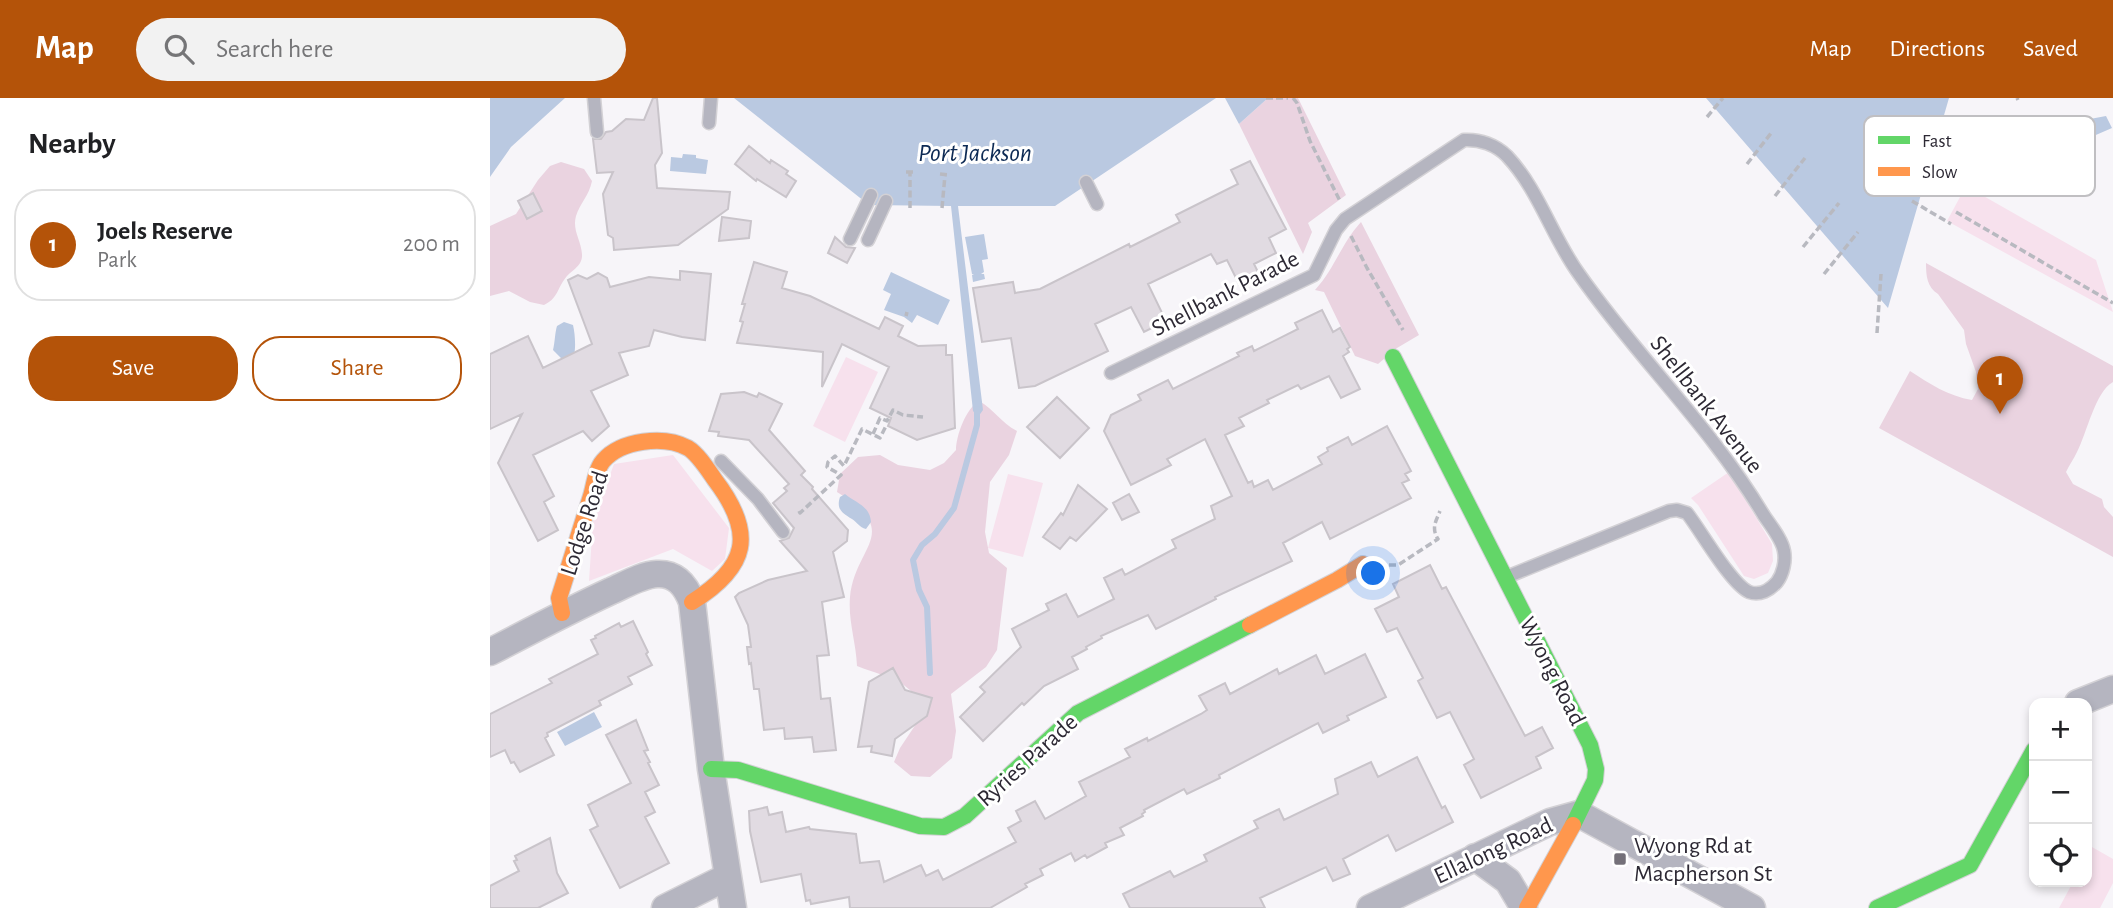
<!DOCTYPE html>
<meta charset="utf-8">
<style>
:root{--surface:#fff;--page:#f2f2f2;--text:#202124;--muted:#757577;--line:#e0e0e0;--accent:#b45309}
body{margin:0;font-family:"Alegreya Sans",sans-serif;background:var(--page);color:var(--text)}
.controls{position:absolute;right:21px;bottom:21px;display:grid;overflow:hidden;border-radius:14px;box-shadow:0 4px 10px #0003}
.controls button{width:63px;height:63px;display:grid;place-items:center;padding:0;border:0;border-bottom:2px solid var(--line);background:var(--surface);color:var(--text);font:35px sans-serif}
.you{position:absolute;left:884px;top:476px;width:24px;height:24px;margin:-18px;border:5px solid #fff;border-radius:50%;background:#1a73e8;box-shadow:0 0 0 10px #1a73e833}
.badge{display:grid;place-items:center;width:46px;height:46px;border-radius:50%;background:var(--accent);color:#fff;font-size:23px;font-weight:700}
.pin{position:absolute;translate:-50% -58px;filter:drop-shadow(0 2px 4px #0008)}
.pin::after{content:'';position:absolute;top:37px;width:24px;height:21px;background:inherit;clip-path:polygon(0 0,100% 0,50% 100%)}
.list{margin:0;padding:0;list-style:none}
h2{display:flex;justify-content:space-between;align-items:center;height:91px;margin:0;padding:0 28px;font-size:30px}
h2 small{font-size:23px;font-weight:400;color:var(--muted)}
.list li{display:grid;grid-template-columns:46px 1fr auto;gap:21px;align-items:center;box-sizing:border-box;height:112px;margin:0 14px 14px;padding:0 14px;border:2px solid var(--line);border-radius:28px}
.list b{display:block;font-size:26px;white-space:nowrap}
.list p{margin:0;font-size:23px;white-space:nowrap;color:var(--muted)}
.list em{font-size:23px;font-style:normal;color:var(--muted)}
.actions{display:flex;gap:14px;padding:21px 28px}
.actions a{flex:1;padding:16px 0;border:2px solid var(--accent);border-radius:28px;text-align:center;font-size:24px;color:var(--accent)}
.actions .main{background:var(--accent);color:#fff}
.icon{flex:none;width:38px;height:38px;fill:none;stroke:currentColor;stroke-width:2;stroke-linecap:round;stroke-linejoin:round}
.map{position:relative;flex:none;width:1623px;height:810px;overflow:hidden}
header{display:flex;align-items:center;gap:42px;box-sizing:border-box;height:98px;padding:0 35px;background:var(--accent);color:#fff}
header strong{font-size:33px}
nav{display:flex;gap:38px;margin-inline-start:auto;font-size:24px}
.search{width:490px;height:63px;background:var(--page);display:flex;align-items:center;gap:18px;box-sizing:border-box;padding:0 24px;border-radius:38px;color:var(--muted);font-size:26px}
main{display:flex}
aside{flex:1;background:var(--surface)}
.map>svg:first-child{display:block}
</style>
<header>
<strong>Map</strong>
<div class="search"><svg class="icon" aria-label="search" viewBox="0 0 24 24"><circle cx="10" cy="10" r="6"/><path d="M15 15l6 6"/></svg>Search here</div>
<nav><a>Map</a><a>Directions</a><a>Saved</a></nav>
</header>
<main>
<aside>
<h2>Nearby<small></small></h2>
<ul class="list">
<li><span class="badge">1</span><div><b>Joels Reserve</b><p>Park</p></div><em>200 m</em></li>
</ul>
<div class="actions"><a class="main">Save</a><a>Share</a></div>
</aside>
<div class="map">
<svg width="1623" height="810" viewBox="0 0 1623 810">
<rect width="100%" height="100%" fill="#f7f5f9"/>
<!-- green -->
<path fill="#f7e1ed" d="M1476,88l130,74 17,52 -166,-91z
M356,259l32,15 -33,70 -32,-16z
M183,357l56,73 -4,31 -13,12 -39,-22 -84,32 4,-60 21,-57z
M1239,374l43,72 1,17 -5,12 -14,6 -10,-3 -46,-71 -7,-7z
M518,376l35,9 -20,74 -35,-9z
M1602,749l21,12v24l-13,25h-41l14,-26h14v-25z"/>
<!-- forest -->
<path fill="#ead3e0" d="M778,0h30l48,97 -38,28 4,9 -9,22 -64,-130z
M71,64l23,7 8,12c-3,15 -12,22 -16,35 -4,14 5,24 6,38 1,13 -12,16 -18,26 -7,10 -7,19 -20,25l-14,-3 -21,-11 -19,5v-70l26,-12 22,-34 12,-14z
M871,124l58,113 -22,13 -19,16 -23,-8 -31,-64 -9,-2c20,-22 26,-46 46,-68z
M1436,165l187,103v16c-18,10 -26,51 -36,70 -3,7 -8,13 -11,20l7,12 29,15 2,8 9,10v40l-234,-129 31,-57c20,13 38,25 62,29l6,-11 -2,-17 -10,-28 -2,-14 -26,-36c-11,-7 -12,-18 -12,-31z
M489,303c15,8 22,22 38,30l-8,24 -19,27 -5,50 4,21 18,15 -10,82 -11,17 -35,27 5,37 -4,27 -22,19 -19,-1 -17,-14 6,-14 26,-39c-24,-33 -33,-29 -69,-43 -1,-24 -9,-45 -7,-69 5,-52 54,-64 -13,-105l3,-18 18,-17 22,-2 18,10 32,5 14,-7 12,-13c0,-14 10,-42 23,-49z"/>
<!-- water -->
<path fill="#bac9e1" d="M0,0h75l-54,49 -21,30z
M244,0h482l-161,108h-97l25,204 -5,7 -5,-6 -22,-205 -82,-1z
M735,0h43l-29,26z
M1216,0h243l-61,210z
M1616,18l6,12 -30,13 -5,-13 13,-9z
M193,56l13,1v3l12,2 -2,14 -36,-3 1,-14 11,1z
M494,136l4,25 -6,1 2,12 -3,2h3l1,5 -12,3 -1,-7 2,-1h-2l-7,-37z
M401,174l59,28 -12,25 -21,-10 -5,8 -8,-6 -20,-7 7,-16 -8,-4z
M74,224l9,3c2,8 3,23 1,30l-11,5 -10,-10c2,-8 2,-18 4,-24z
M355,396c11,9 25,12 26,28l-5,7c-7,-2 -8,-6 -14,-10 -10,-6 -16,-10 -12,-22z
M104,614l8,15 -37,19 -8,-14z"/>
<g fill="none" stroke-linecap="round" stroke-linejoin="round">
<!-- stream -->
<path stroke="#bac9e1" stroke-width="6" d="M440,575l-3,-66 -8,-17 -6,-30 9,-15 13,-11 19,-26 23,-83v-16"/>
</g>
<!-- building -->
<path fill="#e1dbe2" stroke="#c9c4ca" stroke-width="2" d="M163,0h4l5,55 -7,12 2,23 73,4 -2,17 -50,36 -64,5 -1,-12 -5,-3 -5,-41 10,-22 -16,1 -4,-34h8l5,-7 6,-1 14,-12 18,1z
M259,48l21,17 1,-3 17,11 -2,3 10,7 -10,16 -29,-18 -1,2 -21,-17z
M760,63l36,68 -17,9 7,15 -22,11 6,12 -20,10 -13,-26 -10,4 -6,-10 -63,30 18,37 -22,11 -13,-25 -36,17 13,27 -73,35 -16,2 -8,-50 -29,4 -9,-54 40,-6 2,11 25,-4 89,-45 1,3 50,-25 -4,-7 62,-31 -7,-14z
M43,95l9,18 -15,8 -9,-18z
M232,119l29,4 -2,17 -30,3z
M345,139l11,10 9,1 -8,15 -19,-10z
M264,164l33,10 -5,16 28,8 69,33 6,-12 18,9 -5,10 20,10 28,-1v10h6l3,73 -38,12 -29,-14 3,-8 -21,-10 19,-41 -47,-23 -20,43 1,-35 -86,-9 6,-21 -3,-1 5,-17h-3z
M190,173l31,3 -6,66 -23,-3 -28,-7 -5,16 -30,7 9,22 -37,16 18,35 -17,15 -9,-10 -50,24 21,41 -10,6 14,28 -20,11 -40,-78 24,-49 -32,15v-75l38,-18 15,32 49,-24 -24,-64 10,-5 9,4 11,-6 9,5 3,9 39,-10 31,3z
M832,212l11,22 7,-4 10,19 -3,2 2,3 -6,4 17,33 -19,9 -12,-22 -28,13 -3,-4 -31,15 2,3 -30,15 5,8 -19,9 23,48 4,-2 2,6 14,-7 5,10 49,-26 -4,-7 10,-6 -1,-3 21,-11 4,8 35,-19 24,45 -6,3 4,6 -7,3 9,15 -81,41 -8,-17 -39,21 9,18 -77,36 1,2 -60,30 -8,-14 -47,21 1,2 -16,9 1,2 -15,8 6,12 -34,17 -20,19 -2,-2 -39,38 -23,-24 25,-25 -5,-5 41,-40 -9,-18 37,-19 -3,-6 20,-10 12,23 36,-18 -10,-21 18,-9 3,6 51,-27 -4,-8 43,-21 -4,-13 21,-10 -27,-57 -38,20 4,6 -40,20 -27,-54 7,-16 30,-15 -3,-5 30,-15 5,9 66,-33 -2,-3 15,-7 2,5 44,-22 -3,-6z
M254,294l13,5 2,-4 23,11 -13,26 36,41 -4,4 12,12 -1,2 36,41 -1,11 -14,11 11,45 -22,5 7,53 -12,1 4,43 9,-1 6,52 -22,2 -2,-15 -27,2 -1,-11 -20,2 -5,-41h-5l-3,-26 -2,1 -2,-17h4l-3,-22 -13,-28 4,-4 29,-13 39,-9 -27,-30 9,-3 5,-10 -21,-25 14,-12 -3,-3 5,-4 -40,-44 -31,-4 1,-4 -10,-1 12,-37z
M567,299l32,31 -29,30 -33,-31z
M588,387l29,24 -31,32 -6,-4 -10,12 -17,-12 18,-24 2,2z
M639,396l10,18 -17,8 -9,-17z
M940,467l12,24 4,-2 79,149 17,-9 11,21 -17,9 5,11 -60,30 -17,-33 10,-6 -24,-47 -13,6 -19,-37 5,-3 -26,-50 -10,4 -12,-23 24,-12 -6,-13z
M143,523l15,31 -2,2 6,11 -24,12 4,7 -33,17 2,4 -54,28 1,3 -3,2 9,17 -34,17 -6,-10 -3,1 -6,-13 -15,7v-43l62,-31 -3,-4 49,-25 -7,-14 5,-2 -1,-2 24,-13 2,4z
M875,556l21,43 -39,19 2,4 -26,13 -5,-10 -99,52 1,3 -33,16 -3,-5 -40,21 1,2 -3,2 1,2 -23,12 4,7 -19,8 2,4 -20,11 -2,-3 -10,6 -4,-8 -31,16 3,6 -18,9 2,3 -37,21h-140l-1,-11 -38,7 -1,-4 -4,1 -5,-27 -40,8 -11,-51 -1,-20 18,-4 2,8 13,-3 4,20 23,-5 1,2 46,5 4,29 19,-2 5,21 37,-17 5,11 12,-6 5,10 73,-38 -8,-14 13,-7 -5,-10 19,-10 10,18 41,-23 -7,-14 51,-25 -5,-8 22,-11 1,3 53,-27 6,-4 -8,-14 26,-13 5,11 47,-25 2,5 37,-19 9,19z
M403,570l12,22 27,8 -5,18 -32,23 -3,17 -21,-4 1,-6 -14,1 11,-65z
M146,622l12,30 -4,1 6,11 -2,1 11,22 -14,7 10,20 -10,5 24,46 -49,25 -30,-58 8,-4 -10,-21 43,-22 -25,-48z
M927,659l25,51 3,-2 8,16 -57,29 -8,-16 -45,24 7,15 -17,7 -7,-14 -66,31 5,10h-135l-7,-14 47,-23 4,6 33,-16 -3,-6 54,-27 -4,-7 25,-12 5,11 54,-26 -3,-15 36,-17 7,15z
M60,740l7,35 11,20 -30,15h-48v-22l29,-15 -5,-10 3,-1 -2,-4z"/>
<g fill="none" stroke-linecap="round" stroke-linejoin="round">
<!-- lane casing -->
<g stroke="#d3d1d5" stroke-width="15">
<path id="lane" d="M104,0l3,34
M219,25l2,-25
M596,84l11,22
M360,141l21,-44
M378,142l18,-39
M621,275l203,-98 22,-45 9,-11 119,-79c16,-1 32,5 43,16 32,34 45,81 72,118 58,83 132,153 184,240 7,11 19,25 21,37 2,10 -1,23 -7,31 -7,8 -17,14 -28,10 -18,-8 -48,-61 -62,-79l-10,-3 -8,1 -160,65
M231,363l37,38 25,33"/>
</g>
<!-- street casing -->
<g stroke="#d3d1d5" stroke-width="29">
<path id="street" d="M0,554c40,-21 80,-42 121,-61 14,-6 30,-16 46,-17 19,-1 29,12 35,28l19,167 22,139
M1588,605l35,-14
M985,759l33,24 16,27
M175,810l62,-31
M880,810l180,-86 29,-8 173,94"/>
</g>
<!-- fast casing -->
<g stroke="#d3d1d5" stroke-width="18">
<path id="fast" d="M903,259l197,388 6,24 -1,11 -22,45
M221,671l27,1 182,56 24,1 21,-11 113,-103 172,-88
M1387,810l93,-43 64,-115"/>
</g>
<!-- slow casing -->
<g stroke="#d3d1d5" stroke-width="18">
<path id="slow" d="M72,515l-3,-15c11,-34 21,-68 32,-102 3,-10 5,-27 12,-35 18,-21 61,-26 85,-13 10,6 20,22 27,32 41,54 33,87 -23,122
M760,527l87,-45 26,-16
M1037,810l46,-83"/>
</g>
<!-- path -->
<path stroke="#b8b9c0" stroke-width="3.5" stroke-dasharray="7 3.5" stroke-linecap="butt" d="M776,0h9
M786,0h12
M803,0l4,5 13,38 30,60
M1527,0l1,2
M1217,19l16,-19
M1257,66l25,-32
M416,74h10
M450,76l10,1
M1285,98l30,-38
M1422,103l39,23
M420,110v-36
M452,110l3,-33
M1466,114l157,91
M861,138l16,32 36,62
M1313,149l36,-44
M1334,176l34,-42
M416,218l1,-4
M1387,235l4,-59
M383,336l7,-16 7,3 6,-11 10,5 20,2
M309,413l1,2 41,-38 -14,-8 1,-5 7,-6 9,10 18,-37 18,9 6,-12
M899,467h9l40,-26c-7,-11 -2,-18 2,-28"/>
<!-- lane -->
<use href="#lane" stroke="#b5b5c0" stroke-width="12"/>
<!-- street -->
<use href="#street" stroke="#b5b5c0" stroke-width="26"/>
<!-- fast -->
<use href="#fast" stroke="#63d668" stroke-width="16"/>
<!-- slow -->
<use href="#slow" stroke="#ff974d" stroke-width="16"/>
</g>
<!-- markers -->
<rect fill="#747079" stroke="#fff" stroke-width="2.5" x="1123" y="754" width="14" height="14" rx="3.5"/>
<g text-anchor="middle" stroke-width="6" stroke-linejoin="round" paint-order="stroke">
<!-- street labels -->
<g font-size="24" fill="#2d2934" stroke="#fff">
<text transform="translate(735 195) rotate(-27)" y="8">Shellbank Parade</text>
<text transform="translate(1217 306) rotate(52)" y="8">Shellbank Avenue</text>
<text transform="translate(94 425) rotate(-72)" y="8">Lodge Road</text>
<text transform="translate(1063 573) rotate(63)" y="8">Wyong Road</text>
<text transform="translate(537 662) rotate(-42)" y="8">Ryries Parade</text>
<text transform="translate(1003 752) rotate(-25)" y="8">Ellalong Road</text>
</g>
<!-- poi labels -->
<g font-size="24" fill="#2d2934" stroke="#fff" text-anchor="start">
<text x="1144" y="755">Wyong Rd at<tspan x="1144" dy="28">Macpherson St</tspan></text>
</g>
<!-- water labels -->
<g font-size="26" font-style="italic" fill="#0d2a54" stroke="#fff">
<text x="485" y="63">Port Jackson</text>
</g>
</g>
<!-- legend -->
<rect x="1374" y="18" width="231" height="80" rx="10" fill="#fff" stroke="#c0bfc2" stroke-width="2"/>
<rect x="1388" y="38" width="32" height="8" fill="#63d668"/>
<rect x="1388" y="69" width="32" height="9" fill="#ff974d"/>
<g font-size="19" fill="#2d2934">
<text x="1432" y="49">Fast</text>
<text x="1432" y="80">Slow</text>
</g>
</svg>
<div class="controls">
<button>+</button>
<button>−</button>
<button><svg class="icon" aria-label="locate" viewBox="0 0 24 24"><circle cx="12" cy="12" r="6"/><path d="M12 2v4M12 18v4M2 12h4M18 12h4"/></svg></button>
</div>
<div class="you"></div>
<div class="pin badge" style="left:1510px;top:316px">1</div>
</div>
</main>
